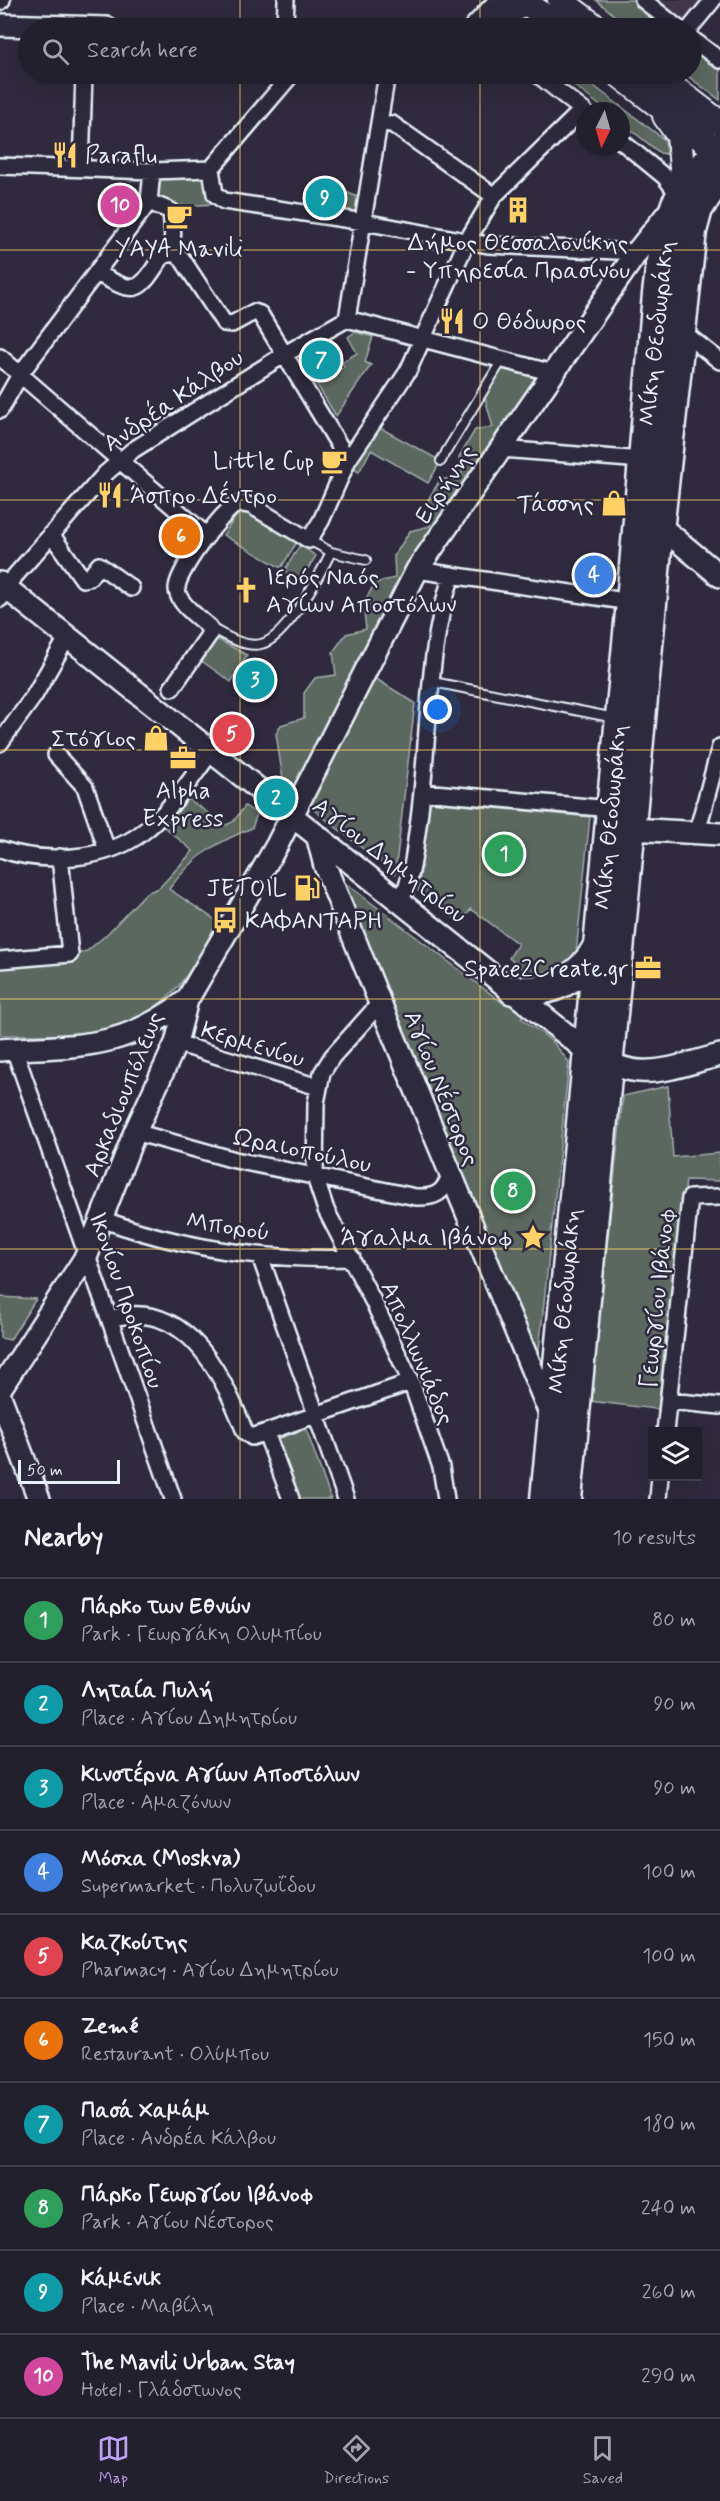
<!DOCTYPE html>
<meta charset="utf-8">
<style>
:root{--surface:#23202e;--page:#2f2d3a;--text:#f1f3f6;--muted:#a3a3aa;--line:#403e4a;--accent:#bca0f2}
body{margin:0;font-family:Mynerve,sans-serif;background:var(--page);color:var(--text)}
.controls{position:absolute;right:18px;bottom:18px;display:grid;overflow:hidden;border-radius:0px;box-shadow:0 6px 24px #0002}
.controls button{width:54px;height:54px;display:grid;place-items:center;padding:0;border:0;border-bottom:2px solid var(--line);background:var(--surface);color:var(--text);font:30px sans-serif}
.compass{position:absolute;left:576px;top:102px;width:54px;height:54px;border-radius:50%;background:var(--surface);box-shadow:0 6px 24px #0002;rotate:185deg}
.scale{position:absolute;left:18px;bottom:15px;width:102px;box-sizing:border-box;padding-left:6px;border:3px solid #e8f1f8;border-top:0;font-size:16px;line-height:21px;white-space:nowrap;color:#e8f1f8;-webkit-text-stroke:4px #2f2a3d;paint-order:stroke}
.you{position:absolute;left:438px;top:710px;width:21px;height:21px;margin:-15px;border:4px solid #fff;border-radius:50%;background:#1a73e8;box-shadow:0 0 0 9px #1a73e833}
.badge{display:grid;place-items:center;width:39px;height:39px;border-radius:50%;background:var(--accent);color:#fff;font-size:20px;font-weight:700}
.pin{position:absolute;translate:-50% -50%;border:3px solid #fff;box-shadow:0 2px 6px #0006}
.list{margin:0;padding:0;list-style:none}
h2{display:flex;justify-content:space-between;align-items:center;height:78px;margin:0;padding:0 24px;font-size:26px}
h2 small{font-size:20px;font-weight:400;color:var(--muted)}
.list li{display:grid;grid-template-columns:39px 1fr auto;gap:18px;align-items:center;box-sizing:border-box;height:84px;padding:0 24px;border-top:2px solid var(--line)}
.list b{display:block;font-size:22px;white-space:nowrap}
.list p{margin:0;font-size:20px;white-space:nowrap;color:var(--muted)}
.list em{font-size:20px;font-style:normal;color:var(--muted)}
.icon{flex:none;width:33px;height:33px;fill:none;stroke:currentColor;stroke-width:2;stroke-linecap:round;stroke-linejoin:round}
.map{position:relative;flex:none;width:720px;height:1499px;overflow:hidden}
.search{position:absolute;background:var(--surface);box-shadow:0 6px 24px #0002;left:18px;right:18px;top:18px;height:66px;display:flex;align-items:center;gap:15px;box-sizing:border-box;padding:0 21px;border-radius:33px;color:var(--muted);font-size:22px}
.sheet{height:918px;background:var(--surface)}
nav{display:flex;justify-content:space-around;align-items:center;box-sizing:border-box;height:84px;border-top:2px solid var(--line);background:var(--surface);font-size:16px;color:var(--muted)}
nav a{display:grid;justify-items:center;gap:3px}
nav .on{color:var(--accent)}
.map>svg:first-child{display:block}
</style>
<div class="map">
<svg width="720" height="1499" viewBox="0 0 720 1499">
<rect width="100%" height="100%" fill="#2f2a3d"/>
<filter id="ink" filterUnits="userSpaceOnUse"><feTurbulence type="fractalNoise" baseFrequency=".0167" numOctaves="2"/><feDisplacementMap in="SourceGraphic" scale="12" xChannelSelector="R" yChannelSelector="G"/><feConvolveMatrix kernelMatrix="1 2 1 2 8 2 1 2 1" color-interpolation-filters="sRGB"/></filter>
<g filter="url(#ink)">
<!-- built -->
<path fill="#42384c" d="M658,0h53l-21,26z"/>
<!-- green -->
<path fill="#5b685e" stroke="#a2acab" stroke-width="1.5" d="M596,0h41l35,28h-42z
M692,44l28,23v33l-35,-26h7z
M559,74h19l87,66 2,14 -7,-1 -39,-31v-11h-14z
M209,172l5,32 -47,3 -16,-7 3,-26z
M337,188l25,11 -4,14 -25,-2z
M355,332l18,5 -8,25 6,3 -35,51 -20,-33 28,-16 -2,-5 15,-9 -9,-16z
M502,368l38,11 -242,415 -14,-8 -8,-52 5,-9 23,-7v-25l11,-15 21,-3 -3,-23 13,-18 20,-5 -3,-25 12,-21 20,-5 -1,-22 16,-25 20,-5 -4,-23 14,-23 22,-4 -3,-19 16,-27 18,-3 -8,-29z
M377,424l5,5 59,32 -13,22 -57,-33 -12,22 -10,-5z
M246,511l51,31 -16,26 -58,-33 16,-23z
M300,545l16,11 -16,25 -16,-10z
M213,637l34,18 -16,27 -32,-23z
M373,677l42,26 -20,171 -86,-68z
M188,799l38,26 7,-3 12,-16 12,8 -5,14c-37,15 -58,28 -83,61l51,34c-13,20 -25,43 -40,61 -50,58 -112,50 -180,51v-70l45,-1 42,-13 19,-16 40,-42 13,-5 34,-37 -29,-24z
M430,802l160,15 -14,137 -19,19 -25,4 -23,-19 9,-14 -47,-35 -10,14 -43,-32z
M344,882l160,122 8,-2 15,13 -6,3 32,24 16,20 -31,298z
M668,1086l5,71 47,-4v28l-34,-1 -23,230 -73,-9 33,-305z
M0,1297l36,2 -26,41 -10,-2z
M306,1429l25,70h-32l-21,-60z"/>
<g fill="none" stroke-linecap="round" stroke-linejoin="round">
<!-- lane casing -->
<g stroke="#e8f1f8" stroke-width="12">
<path id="lane" d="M446,452l56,-92
M441,461l2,-4
M309,540l22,12 35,8
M209,627c15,8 35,21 52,17 26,-6 59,-70 70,-92
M433,682l182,36"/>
</g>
<!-- street casing -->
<g stroke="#e8f1f8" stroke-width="20">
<path id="street" d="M643,0l35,28
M0,2l2,-2
M285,28l1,-28
M690,28l23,-28
M692,39l28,21
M537,74l48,38
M380,123l12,1 102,72
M621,141l44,36 15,20
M0,166l152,5 59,-2
M81,168l3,-94
M211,169l4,25 9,7 140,21 124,23 149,7
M211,169l81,-95
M149,202l22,9c1,17 6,33 -8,44
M97,273c41,23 41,20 66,-18l12,-2 7,6 42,64 8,1 22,-12 6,2 88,146
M347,319l40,-245
M347,319l206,54
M680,330l40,31
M0,357l207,179
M0,410l21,-37 128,-171 3,-31
M500,449l142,11
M51,534l32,45 6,-1 10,-13 32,23
M417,570l214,32
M0,599l5,-12 101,-114 27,-23 152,-96 62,-35
M172,688l37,-53v-8c-10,-9 -32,-24 -32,-38 -1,-16 43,-74 57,-83 6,-3 12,-2 18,0l57,34 12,-19 27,-61 60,-89 59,-130 27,-45 88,-86
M0,743l34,-47 34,-60
M56,755l29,32 22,63
M423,792l188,17
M697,832l23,-85
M0,849c43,15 106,12 143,-17 28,-21 48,-54 69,-81
M400,901c13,-23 14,-49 18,-75 12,-83 7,-172 34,-251
M0,960l70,-6 -10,-97
M380,1003l-48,54 -10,16 -6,30 -1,74 11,33 48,93 37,79 30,85 5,32
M176,1043l142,44
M14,1049l159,450
M135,1132l100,28 181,37c19,1 28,-4 34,-22
M101,1219c80,29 165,42 251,39
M260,1256l86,243
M110,1319c75,-23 113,55 135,113l7,5 159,-55
M669,1401l51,5
M665,1432l25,-234 30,-1
M266,1433l25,66
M658,1499l2,-23"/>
</g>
<!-- secondary casing -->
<g stroke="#e8f1f8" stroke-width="26">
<path id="secondary" d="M0,25l107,3
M475,28l26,-28
M495,28l33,-28
M660,526l60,50
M0,583l587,468c53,34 78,18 133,4
M631,829l89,5
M317,835l8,31 55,137 172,415
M0,1050c79,-5 121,1 187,-50
M0,1389l87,-134 48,-123 41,-89 11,-43 90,-155 140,-275 220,-318 31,-39
M0,1396l39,103"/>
</g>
<!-- primary casing -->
<g stroke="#e8f1f8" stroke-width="28">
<path id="primary" d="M523,0l37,28
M560,0l37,28
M618,74l102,79
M656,74l64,49
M665,116l14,20 5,54"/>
</g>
<!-- highway casing -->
<g stroke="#e8f1f8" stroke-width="33">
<path id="highway" d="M513,990c37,5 68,-11 85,-44
M545,1499l86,-897 26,-308 7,-56 12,-34 8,-14 36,-43
M567,1499l91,-959 34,-309 6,-22 22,-33"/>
</g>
<!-- lane -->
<use href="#lane" stroke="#2f2a3d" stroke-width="8"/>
<!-- street -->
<use href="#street" stroke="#2f2a3d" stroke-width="15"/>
<!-- secondary -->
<use href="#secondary" stroke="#2f2a3d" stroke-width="21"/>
<!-- primary -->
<use href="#primary" stroke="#2f2a3d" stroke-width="24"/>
<!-- highway -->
<use href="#highway" stroke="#2f2a3d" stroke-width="28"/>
</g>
</g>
<!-- grid -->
<path fill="none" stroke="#ffd166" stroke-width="1.5" stroke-opacity="0.55" d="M240,0v28M480,0v28M240,74v1425M480,74v1425M0,250h720M0,500h720M0,750h720M0,999h720M0,1249h720"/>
<!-- icons -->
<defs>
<g id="restaurant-bare" transform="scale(2.07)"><path d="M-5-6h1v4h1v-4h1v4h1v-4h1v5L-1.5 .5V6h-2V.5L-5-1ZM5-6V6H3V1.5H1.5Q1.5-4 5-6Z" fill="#ffd166" stroke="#2f2a3d" stroke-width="2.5" paint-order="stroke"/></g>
<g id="building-bare" transform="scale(2.07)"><path d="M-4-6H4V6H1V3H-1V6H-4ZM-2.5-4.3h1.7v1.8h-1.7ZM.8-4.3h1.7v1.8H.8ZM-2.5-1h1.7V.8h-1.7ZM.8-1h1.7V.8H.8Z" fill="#ffd166" stroke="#2f2a3d" stroke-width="2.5" paint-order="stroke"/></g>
<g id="cafe-bare" transform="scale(2.07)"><path d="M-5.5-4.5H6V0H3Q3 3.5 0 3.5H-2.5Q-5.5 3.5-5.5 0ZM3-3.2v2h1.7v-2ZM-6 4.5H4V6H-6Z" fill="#ffd166" stroke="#2f2a3d" stroke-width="2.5" paint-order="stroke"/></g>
<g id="shop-bare" transform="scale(2.07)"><path d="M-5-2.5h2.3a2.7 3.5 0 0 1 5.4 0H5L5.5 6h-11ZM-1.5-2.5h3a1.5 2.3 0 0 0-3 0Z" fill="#ffd166" stroke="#2f2a3d" stroke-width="2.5" paint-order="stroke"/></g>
<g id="church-bare" transform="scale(2.07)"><path d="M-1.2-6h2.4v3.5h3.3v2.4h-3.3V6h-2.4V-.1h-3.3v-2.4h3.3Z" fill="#ffd166" stroke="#2f2a3d" stroke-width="2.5" paint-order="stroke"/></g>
<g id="office-bare" transform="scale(2.07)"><path d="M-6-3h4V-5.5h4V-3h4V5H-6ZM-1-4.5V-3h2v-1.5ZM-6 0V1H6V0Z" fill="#ffd166" stroke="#2f2a3d" stroke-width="2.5" paint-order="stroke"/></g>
<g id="fuel-bare" transform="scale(2.07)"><path d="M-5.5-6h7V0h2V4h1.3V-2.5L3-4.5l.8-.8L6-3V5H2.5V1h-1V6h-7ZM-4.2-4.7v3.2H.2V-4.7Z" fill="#ffd166" stroke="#2f2a3d" stroke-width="2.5" paint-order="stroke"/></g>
<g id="bus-bare" transform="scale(2.07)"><path d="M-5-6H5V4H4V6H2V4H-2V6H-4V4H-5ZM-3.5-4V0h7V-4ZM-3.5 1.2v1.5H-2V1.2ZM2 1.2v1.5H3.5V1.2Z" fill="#ffd166" stroke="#2f2a3d" stroke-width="2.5" paint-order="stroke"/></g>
<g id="sight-bare" transform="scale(2.07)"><path d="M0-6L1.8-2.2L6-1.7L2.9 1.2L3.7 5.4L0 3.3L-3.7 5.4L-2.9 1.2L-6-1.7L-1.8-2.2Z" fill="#ffd166" stroke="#2f2a3d" stroke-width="2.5" paint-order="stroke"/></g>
</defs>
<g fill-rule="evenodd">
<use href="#restaurant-bare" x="65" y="155"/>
<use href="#building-bare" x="518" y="210"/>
<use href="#cafe-bare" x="179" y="216"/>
<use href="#restaurant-bare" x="452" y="321"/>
<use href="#cafe-bare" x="334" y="461"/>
<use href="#restaurant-bare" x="110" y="495"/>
<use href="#shop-bare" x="614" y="503"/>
<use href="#church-bare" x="246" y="590"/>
<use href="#shop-bare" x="156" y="738"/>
<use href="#office-bare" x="183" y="758"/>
<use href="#fuel-bare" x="307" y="888"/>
<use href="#bus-bare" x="225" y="920"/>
<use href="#office-bare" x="648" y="968"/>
<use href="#sight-bare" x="533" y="1237"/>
</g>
<g text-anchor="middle" stroke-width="5" stroke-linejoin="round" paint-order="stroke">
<!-- poi labels -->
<g font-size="24" fill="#e8f1f8" stroke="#2f2a3d" text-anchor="end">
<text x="85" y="163" text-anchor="start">Paraflu</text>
<text x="518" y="250" text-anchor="middle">Δήμος Θεσσαλονίκης<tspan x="518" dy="28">- Υπηρεσία Πρασίνου</tspan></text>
<text x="179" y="256" text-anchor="middle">YAYA Mavili</text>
<text x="472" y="329" text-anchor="start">Ο Θόδωρος</text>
<text x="314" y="469">Little Cup</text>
<text x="130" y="503" text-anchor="start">Άσπρο Δέντρο</text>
<text x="594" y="511">Τάσσης</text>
<text x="266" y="584" text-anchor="start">Ιερός Ναός<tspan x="266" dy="28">Αγίων Αποστόλων</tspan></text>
<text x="136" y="746">Στόγιος</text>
<text x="183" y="798" text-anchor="middle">Alpha<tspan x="183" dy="28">Express</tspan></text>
<text x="287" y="896">JETOIL</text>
<text x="245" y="928" text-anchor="start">ΚΑΦΑΝΤΑΡΗ</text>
<text x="628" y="976">Space2Create.gr</text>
<text x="513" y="1245">Άγαλμα Ιβάνοφ</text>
</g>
<!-- street labels -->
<g font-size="24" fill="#e8f1f8" stroke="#2f2a3d">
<text transform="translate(656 333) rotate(-84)" y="8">Μίκη Θεοδωράκη</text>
<text transform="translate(173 400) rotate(-34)" y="8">Ανδρέα Κάλβου</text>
<text transform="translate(445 484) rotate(-56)" y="8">Ειρήνης</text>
<text transform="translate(610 817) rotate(-85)" y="8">Μίκη Θεοδωράκη</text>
<text transform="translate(390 860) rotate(38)" y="8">Αγίου Δημητρίου</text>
<text transform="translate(253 1044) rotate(17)" y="8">Κερμενίου</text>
<text transform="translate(442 1088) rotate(68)" y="8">Αγίου Νέστορος</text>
<text transform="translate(123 1094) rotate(-68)" y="8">Αρκαδιουπόλεως</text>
<text transform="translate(302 1150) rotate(12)" y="8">Ωραιοπούλου</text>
<text transform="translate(228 1226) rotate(9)" y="8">Μπορού</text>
<text transform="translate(657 1298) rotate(-84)" y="8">Γεωργίου Ιβάνοφ</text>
<text transform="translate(127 1300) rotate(71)" y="8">Ικονίου Προκοπίου</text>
<text transform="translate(564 1301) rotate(-85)" y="8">Μίκη Θεοδωράκη</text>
<text transform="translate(418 1353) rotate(67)" y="8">Απολλωνιάδος</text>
</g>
</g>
</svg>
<div class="controls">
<button><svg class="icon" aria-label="layers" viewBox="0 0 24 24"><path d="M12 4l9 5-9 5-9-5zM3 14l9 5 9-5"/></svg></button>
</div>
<svg class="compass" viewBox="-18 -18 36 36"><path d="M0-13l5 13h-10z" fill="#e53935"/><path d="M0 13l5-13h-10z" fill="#a3a3aa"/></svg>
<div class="scale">50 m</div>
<div class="you"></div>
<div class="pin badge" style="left:504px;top:854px;background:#2e9e5b">1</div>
<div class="pin badge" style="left:276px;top:798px;background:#0f9aa8">2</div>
<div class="pin badge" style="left:255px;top:680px;background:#0f9aa8">3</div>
<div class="pin badge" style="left:594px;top:575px;background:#3f7fe0">4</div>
<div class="pin badge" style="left:232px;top:734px;background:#e0444e">5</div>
<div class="pin badge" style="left:181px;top:536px;background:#e8710a">6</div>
<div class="pin badge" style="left:321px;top:360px;background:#0f9aa8">7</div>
<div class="pin badge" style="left:513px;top:1191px;background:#2e9e5b">8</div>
<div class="pin badge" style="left:325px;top:198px;background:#0f9aa8">9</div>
<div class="pin badge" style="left:120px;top:205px;background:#d1479c">10</div>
<div class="search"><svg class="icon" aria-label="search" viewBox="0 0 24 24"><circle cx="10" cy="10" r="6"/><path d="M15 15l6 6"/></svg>Search here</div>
</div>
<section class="sheet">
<h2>Nearby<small>10 results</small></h2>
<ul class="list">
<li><span class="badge" style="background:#2e9e5b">1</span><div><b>Πάρκο των Εθνών</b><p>Park · Γεωργάκη Ολυμπίου</p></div><em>80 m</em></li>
<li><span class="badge" style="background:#0f9aa8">2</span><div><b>Ληταία Πυλή</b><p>Place · Αγίου Δημητρίου</p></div><em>90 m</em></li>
<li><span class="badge" style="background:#0f9aa8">3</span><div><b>Κινστέρνα Αγίων Αποστόλων</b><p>Place · Αμαζόνων</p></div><em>90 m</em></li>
<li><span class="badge" style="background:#3f7fe0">4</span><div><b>Μόσχα (Moskva)</b><p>Supermarket · Πολυζωΐδου</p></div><em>100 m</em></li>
<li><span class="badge" style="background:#e0444e">5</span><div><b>Καζκούτης</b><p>Pharmacy · Αγίου Δημητρίου</p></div><em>100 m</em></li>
<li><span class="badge" style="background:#e8710a">6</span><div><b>Zemé</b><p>Restaurant · Ολύμπου</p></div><em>150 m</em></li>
<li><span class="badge" style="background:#0f9aa8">7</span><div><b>Πασά Χαμάμ</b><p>Place · Ανδρέα Κάλβου</p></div><em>180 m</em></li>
<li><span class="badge" style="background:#2e9e5b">8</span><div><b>Πάρκο Γεωργίου Ιβάνοφ</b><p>Park · Αγίου Νέστορος</p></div><em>240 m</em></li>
<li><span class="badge" style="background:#0f9aa8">9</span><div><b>Κάμενικ</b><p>Place · Μαβίλη</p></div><em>260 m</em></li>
<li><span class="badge" style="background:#d1479c">10</span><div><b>The Mavili Urban Stay</b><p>Hotel · Γλάδστωνος</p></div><em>290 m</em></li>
</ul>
</section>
<nav>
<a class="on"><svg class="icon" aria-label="map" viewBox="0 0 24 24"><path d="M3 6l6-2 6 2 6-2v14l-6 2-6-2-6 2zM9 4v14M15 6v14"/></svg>Map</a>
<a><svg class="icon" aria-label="directions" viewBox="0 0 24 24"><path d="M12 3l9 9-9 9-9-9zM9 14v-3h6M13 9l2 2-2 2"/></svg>Directions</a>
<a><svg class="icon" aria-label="saved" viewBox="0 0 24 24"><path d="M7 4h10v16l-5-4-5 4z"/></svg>Saved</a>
</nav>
